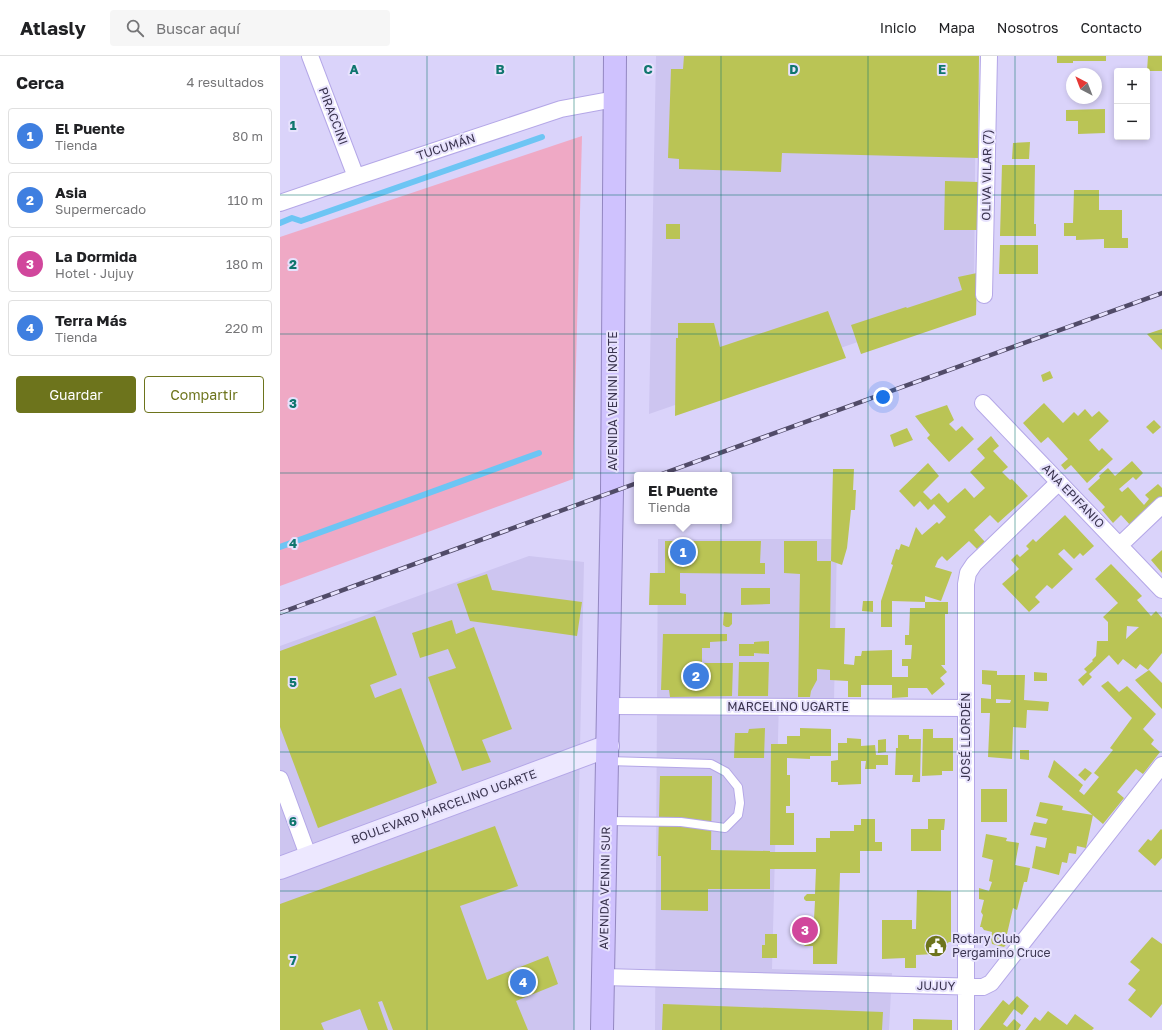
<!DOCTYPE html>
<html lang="es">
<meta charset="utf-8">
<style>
:root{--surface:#fff;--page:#f6f6f6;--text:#202124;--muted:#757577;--line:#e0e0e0;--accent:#6d741c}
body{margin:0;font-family:"Golos Text",sans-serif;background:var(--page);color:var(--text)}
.controls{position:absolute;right:12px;top:12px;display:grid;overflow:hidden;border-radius:4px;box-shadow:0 2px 6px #0003}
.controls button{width:36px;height:36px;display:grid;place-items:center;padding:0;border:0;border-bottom:1px solid var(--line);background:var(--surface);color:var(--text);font:20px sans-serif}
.compass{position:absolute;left:786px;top:12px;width:36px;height:36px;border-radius:50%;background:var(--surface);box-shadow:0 2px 6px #0003;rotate:318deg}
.you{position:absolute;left:603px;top:341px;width:14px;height:14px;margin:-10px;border:3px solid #fff;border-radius:50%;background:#1a73e8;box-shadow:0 0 0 6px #1a73e833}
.badge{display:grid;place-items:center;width:26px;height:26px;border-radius:50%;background:var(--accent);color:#fff;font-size:13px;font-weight:700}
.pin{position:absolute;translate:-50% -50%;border:2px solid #fff;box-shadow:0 1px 4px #0006}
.popup{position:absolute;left:354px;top:416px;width:98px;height:52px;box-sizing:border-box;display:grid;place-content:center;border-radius:4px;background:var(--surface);filter:drop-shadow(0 1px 3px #0005);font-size:13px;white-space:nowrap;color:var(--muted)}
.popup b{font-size:15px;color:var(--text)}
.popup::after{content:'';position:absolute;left:50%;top:100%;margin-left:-8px;border:8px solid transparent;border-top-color:var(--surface)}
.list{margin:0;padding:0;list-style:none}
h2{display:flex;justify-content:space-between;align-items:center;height:52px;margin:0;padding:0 16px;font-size:17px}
h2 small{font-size:13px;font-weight:400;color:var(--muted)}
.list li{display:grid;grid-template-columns:26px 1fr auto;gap:12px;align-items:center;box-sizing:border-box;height:56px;margin:0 8px 8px;padding:0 8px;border:1px solid var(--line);border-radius:4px}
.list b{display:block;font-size:15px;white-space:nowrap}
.list p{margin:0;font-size:13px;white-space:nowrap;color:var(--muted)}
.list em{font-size:13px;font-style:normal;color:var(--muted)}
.actions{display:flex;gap:8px;padding:12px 16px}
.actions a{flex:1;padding:9px 0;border:1px solid var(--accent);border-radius:4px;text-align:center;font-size:14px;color:var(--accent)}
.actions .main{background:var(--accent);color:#fff}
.icon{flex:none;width:22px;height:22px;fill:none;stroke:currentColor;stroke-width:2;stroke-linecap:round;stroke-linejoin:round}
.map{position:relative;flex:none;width:882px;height:974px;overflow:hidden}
header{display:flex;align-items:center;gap:24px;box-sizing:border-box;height:56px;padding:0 20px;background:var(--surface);border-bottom:1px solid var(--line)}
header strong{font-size:19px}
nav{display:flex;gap:22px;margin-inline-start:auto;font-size:14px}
.search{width:280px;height:36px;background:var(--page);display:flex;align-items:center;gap:10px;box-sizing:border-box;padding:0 14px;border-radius:4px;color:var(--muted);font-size:15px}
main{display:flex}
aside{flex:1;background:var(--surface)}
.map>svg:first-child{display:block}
</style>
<header>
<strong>Atlasly</strong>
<div class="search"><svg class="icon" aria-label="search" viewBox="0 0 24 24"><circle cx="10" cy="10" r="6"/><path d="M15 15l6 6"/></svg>Buscar aquí</div>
<nav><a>Inicio</a><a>Mapa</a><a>Nosotros</a><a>Contacto</a></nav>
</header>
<main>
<aside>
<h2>Cerca<small>4 resultados</small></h2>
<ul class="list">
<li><span class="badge" style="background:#3f7fe0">1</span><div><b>El Puente</b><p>Tienda</p></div><em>80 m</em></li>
<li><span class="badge" style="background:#3f7fe0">2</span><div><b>Asia</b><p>Supermercado</p></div><em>110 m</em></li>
<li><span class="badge" style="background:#d1479c">3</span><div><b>La Dormida</b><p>Hotel · Jujuy</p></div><em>180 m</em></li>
<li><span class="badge" style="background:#3f7fe0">4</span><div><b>Terra Más</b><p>Tienda</p></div><em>220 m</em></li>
</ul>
<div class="actions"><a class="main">Guardar</a><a>Compartir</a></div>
</aside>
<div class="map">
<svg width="882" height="974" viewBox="0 0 882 974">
<rect width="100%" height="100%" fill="#dad3fa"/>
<!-- built -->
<path fill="#cdc5f0" d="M376,0h320l-2,246 -325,112z
M378,483h179l-3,163 -55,-2 -7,269 120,4 -3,57h-234z
M249,500l55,6 -10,468h-294v-384z"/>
<!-- grass -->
<path fill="#efa9c5" d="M302,80l-9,343 -293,107v-349z"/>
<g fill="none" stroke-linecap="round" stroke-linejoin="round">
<!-- stream -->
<path stroke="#6dc5f4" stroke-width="6" d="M0,167l12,-5 9,3 241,-84
M0,491l259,-94"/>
</g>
<!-- building -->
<path fill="#bac455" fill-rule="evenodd" d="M404,0h295l-1,102 -196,-5 -1,19 -102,-3v-10l-11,-1 3,-89h12z
M777,0h49v5h-33v2h-16z
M868,0h14v15h-15z
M825,53v24l-27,1v-13h-12v-11z
M750,86l-1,17h-17l1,-16z
M722,109h33l-1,59h2v12h-36z
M665,125l33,1v48h-34z
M794,134h25v20h23v28h6v10h-24v-9l-28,1v-4h-12v-13h9z
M386,168h14v15h-14z
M720,189h38v29h-39z
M697,217l-1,42 -115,39 -10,-29 55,-18 1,1 55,-18 -4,-13z
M548,255l18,47 -171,58 1,-78h2v-15h36l6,24z
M882,273v21l-15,-16z
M770,315l3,7 -10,4 -2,-7z
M764,347l19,20 11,-11 4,4 7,-7 7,8 7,-6 10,10 -20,19 10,11 3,-3 11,11 -26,24 -16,-18 -6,5 -4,-5 7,-6 -20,-22 -7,6 -18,-20z
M667,349l7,15 -5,4 7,7 6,-5 12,13 -25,23 -22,-24 3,-3 -15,-19z
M874,364l7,7 -8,7 -7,-7z
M627,372l6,12 -19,7 -4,-12z
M711,380l8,10 -6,5 15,16 -6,5 8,8 2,-1 16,17 -30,27 -8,-8 -16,15 11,12 -8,7 -8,-8 -22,20 -5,-5 -4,4 -3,7 17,5 -11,29 -16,-5v6l-33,-1v26h-11v-26l12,-36 -2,-1 5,-15 3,1 2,-6 8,3 7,-20 6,8 15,-13 2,2 7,-7 -12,-13 -6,6 -8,-9 -6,6 -15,-16 29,-28 11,13 -16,16 8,8 8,-7 9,10 17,-15 9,10 11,-10 -15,-16 15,-14 -8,-9z
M852,405l11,12 -7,7 -3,-3 -14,12 3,3 6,-5 16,18 5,-6 -4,-4 13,-11 4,4v8l-31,30 -10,-11 -8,8 -11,-13 3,-3 -17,-18 12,-11 -1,-2 9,-8 7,8z
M553,413h21l-1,21h3l-1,20h-4l-4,38 -5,17 -11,-4 1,-51z
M785,459l29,31 -11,10 -3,-3 -6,6 -10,-10 -6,5 15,15 -21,20 -5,-4 -12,12 5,5 -11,10 -27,-28 17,-15 -8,-9 6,-6 3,3 9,-8 -3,-3 7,-7 3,3z
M385,485h96l-1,22h5v11l-85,-1v20l6,1v11h-37l1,-32h15z
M504,485h33v20h14l-1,67h15l-1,36 10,1 1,-9h6l1,-5 30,-1v27h16v-11h-6v-7h9l1,-14h-7v-10h4l1,-27h15v-6h23v12h-3v51h-4l6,7 -7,6 5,6 -13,11 -5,-7h-19v9l-16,1v-13h-31v12h-13v-16l-18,-1v-10l-13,-1v11l-6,11 -1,6h-12l2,-123 -16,-1z
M882,494v23l-11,-13z
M831,508l31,32 -5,4 14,16 5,-5 6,7v35l-14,17 -8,-6 -4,5 -13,-10 -5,6 -9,-10 -20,19 3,3 -9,9 -5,-6 9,-8 -3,-3 9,-8 -1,-1 4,-4 1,-15h11v-19l-5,-5 15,-14 -23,-24zM847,570l12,1 -13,12z
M207,518l5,16 90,12 -5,34 -107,-15 -13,-37z
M461,532h29v16l-29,1z
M583,545h10v11l-11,-1z
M444,556l8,1v11l-3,3h-3l-3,-2z
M95,560l22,59 -27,10 5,13 26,-10 36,95 -119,45 -38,-101v-76z
M172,564l4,14 18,-7 38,102 -30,11 9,22 -29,9 -34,-94 28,-9 -8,-19 -28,9 -8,-25z
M383,578h64v7l-17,1v6h-8v15h31l-1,33 -62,1 -1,-7h-8z
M489,585v13l-15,-1v3h-15v-12h15v-2z
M459,606h30l-1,34h-30z
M702,614l15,1v4h28l-1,25 25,2 -1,9 -21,-1 -1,18 -13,-1 -1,32 -24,-2 2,-44h-9v-15l10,1v-14l-9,-1zM716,643l15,1 -1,3h-14z
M869,614l13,13v26l-27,-29z
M754,616l13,1v8h-13z
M828,625l11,11 8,-6 29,28 -13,15 11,11 -3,4 9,8 -17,22 -7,-5 -19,23 7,6 -21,26 -55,-47 6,-17 29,25 -4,6 5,4 15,-18 -5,-4 19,-23 -3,-2 22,-30 -31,-32z
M485,672l-1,30h-30l1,-25h13l1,-4z
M520,672l31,1v27h-21v3l-23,-1v17h3v31h-4v7h8v32h-24l1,-101h16v-8h13z
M643,673h10v9h20v33h-11v4l-20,1z
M618,679h11v4h12l-1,43h-8l1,-7h-18l1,-27h2z
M567,682l14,1v7l14,-1 1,10h12v10h-12v4h-11l1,-8h-5v23l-23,1v-3h-7v-21l7,-1v-17h9z
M606,683v13l-8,1v-13z
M740,694h9v10l-9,-1z
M805,712l7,5 -7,8 -7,-6z
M380,720h52l-1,74 59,1v1h46v-14h14v-7h24v-6h7v-6h14v23h7v9h-22v22h-20l-3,91h-24v-18h-8l-3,-3 2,-4 1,-1h8l2,-37h-9l-2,-2v-2l3,-3h8l1,-25h-46v20h-62v22l-47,-1v-54h-3z
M701,733h26v33h-26z
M760,746l23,4 -1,4 31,5 -7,33 -9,-2 -1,8 -7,-1 -2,10 -5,-1 -3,13 -27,-7 4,-22 9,2 2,-10 -17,-3 4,-13 12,2 2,-5 -12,-3z
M648,763h17l-1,11h-3v21h-30v-22h17z
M215,770l23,60 -58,20 27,74 61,-24 10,28 -42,17 12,29h-135l-11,-29 -4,1 10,28h-20l-8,-21 -39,14 3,7h-44v-126z
M881,773l1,1v28l-7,8 -17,-15 10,-12 3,2z
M706,778l21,4 -1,3 13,2 -4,22 15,3 -3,14h-3l-7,28 -4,-2 -6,26 7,2 -10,11 -12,-3 -1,-5 1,-7 -8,-2 -2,-3h-2l3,-12 -2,-3 3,-12 -5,-1v-11l10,3 3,-9 -3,-1 4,-21 -11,-3z
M637,834l34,1v51h-2l-15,12 -18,1v13h-11v-10l-23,1v-39h30v9h4z
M485,878h12v24h-15v-13h3z
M872,881l10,7v60l-11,14 -23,-18 8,-10 -8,-6 12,-14 -10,-8z
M737,940l12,10 -7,9 -8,-6 -11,15 4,3 7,-8 7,6 -3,5h-39l24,-30 6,5z
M383,948l220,8 -1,18h-220z
M768,955l19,14 8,-11 19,14 -2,2h-67l10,-13 5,4z
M633,963l39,1v10h-39z"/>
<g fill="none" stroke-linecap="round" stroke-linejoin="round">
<!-- service casing -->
<g stroke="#b4a7e7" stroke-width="10">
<path id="service" d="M327,765l74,1 44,6 13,-13 2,-12 -2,-16 -12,-15 -15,-8 -103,-3"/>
</g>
<!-- minor casing -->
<g stroke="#b4a7e7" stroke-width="18">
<path id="minor" d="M30,0l46,121
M0,147l76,-26 205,-68 54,-10
M704,239l5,-239
M703,347l179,187
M840,489l42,-40
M329,650l357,2
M0,723l29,79
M323,921l380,10 8,-4 171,-218
M686,974v-446l2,-11 6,-9 85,-82"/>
</g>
<!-- secondary casing -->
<g stroke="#b4a7e7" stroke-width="24">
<path id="secondary" d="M0,812l328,-122"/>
</g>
<!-- trunk casing -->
<g stroke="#9387c1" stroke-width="24">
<path id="trunk" d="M322,974l10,-538 3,-436"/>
</g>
<!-- service -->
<use href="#service" stroke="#fff" stroke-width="8"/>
<!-- minor -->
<use href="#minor" stroke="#fff" stroke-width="16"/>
<!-- secondary -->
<use href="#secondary" stroke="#ede8ff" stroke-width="22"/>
<!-- trunk -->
<use href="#trunk" stroke="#cfc2fe" stroke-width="22"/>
<!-- rail casing -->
<g stroke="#514b68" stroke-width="4.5">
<path id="rail" d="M379,419l503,-182
M0,557l357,-130"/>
</g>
<!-- rail -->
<use href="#rail" stroke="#e7e2fd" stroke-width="3" stroke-dasharray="9" stroke-linecap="butt"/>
</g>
<!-- grid -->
<path fill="none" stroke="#0f766e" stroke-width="1" stroke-opacity="0.55" d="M147,0v974M294,0v974M441,0v974M588,0v974M735,0v974M0,139h882M0,278h882M0,417h882M0,557h882M0,696h882M0,835h882"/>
<!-- icons -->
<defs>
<g id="civic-disc" transform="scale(1.15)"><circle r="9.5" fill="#6d741c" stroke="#e7e2fd"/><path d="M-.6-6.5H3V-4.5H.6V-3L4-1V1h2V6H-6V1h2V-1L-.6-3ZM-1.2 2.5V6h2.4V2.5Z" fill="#fff"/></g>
</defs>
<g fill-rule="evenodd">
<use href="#civic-disc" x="656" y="890"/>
</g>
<g text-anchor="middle" stroke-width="4" stroke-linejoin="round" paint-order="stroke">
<!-- street labels -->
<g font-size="12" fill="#3a344f" stroke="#e7e2fd">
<text transform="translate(53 60) rotate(69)" y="4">PIRACCINI</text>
<text transform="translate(166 91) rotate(-18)" y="4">TUCUMÁN</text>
<text transform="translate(707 119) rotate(-89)" y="4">OLIVA VILAR (7)</text>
<text transform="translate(333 345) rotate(-90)" y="4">AVENIDA VENINI NORTE</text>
<text transform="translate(793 440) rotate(46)" y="4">ANA EPIFANIO</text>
<text x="508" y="655">MARCELINO UGARTE</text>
<text transform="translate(686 681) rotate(-90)" y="4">JOSÉ LLORDÉN</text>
<text transform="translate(164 751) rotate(-20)" y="4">BOULEVARD MARCELINO UGARTE</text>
<text transform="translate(325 832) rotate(-89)" y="4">AVENIDA VENINI SUR</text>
<text transform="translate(656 930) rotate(1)" y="4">JUJUY</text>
</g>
<!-- poi labels -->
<g font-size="12" fill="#3a344f" stroke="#e7e2fd" text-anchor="start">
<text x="672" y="887">Rotary Club<tspan x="672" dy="14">Pergamino Cruce</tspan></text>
</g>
</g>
<g font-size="13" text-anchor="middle" font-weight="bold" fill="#0f766e" stroke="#e7e2fd" stroke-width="4" stroke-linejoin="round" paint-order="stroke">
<text x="74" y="18">A</text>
<text x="220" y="18">B</text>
<text x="368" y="18">C</text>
<text x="514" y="18">D</text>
<text x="662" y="18">E</text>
<text x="13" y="74">1</text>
<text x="13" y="213">2</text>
<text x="13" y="352">3</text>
<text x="13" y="492">4</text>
<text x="13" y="631">5</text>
<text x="13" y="770">6</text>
<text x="13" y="909">7</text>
</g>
</svg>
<div class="controls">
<button>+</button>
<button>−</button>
</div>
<svg class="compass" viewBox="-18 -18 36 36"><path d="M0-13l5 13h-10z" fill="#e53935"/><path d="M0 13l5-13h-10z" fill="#757577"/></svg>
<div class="you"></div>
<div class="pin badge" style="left:403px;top:496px;background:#3f7fe0">1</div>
<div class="popup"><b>El Puente</b>Tienda</div>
<div class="pin badge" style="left:416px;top:620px;background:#3f7fe0">2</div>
<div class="pin badge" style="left:525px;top:874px;background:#d1479c">3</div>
<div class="pin badge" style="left:243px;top:926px;background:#3f7fe0">4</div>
</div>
</main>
